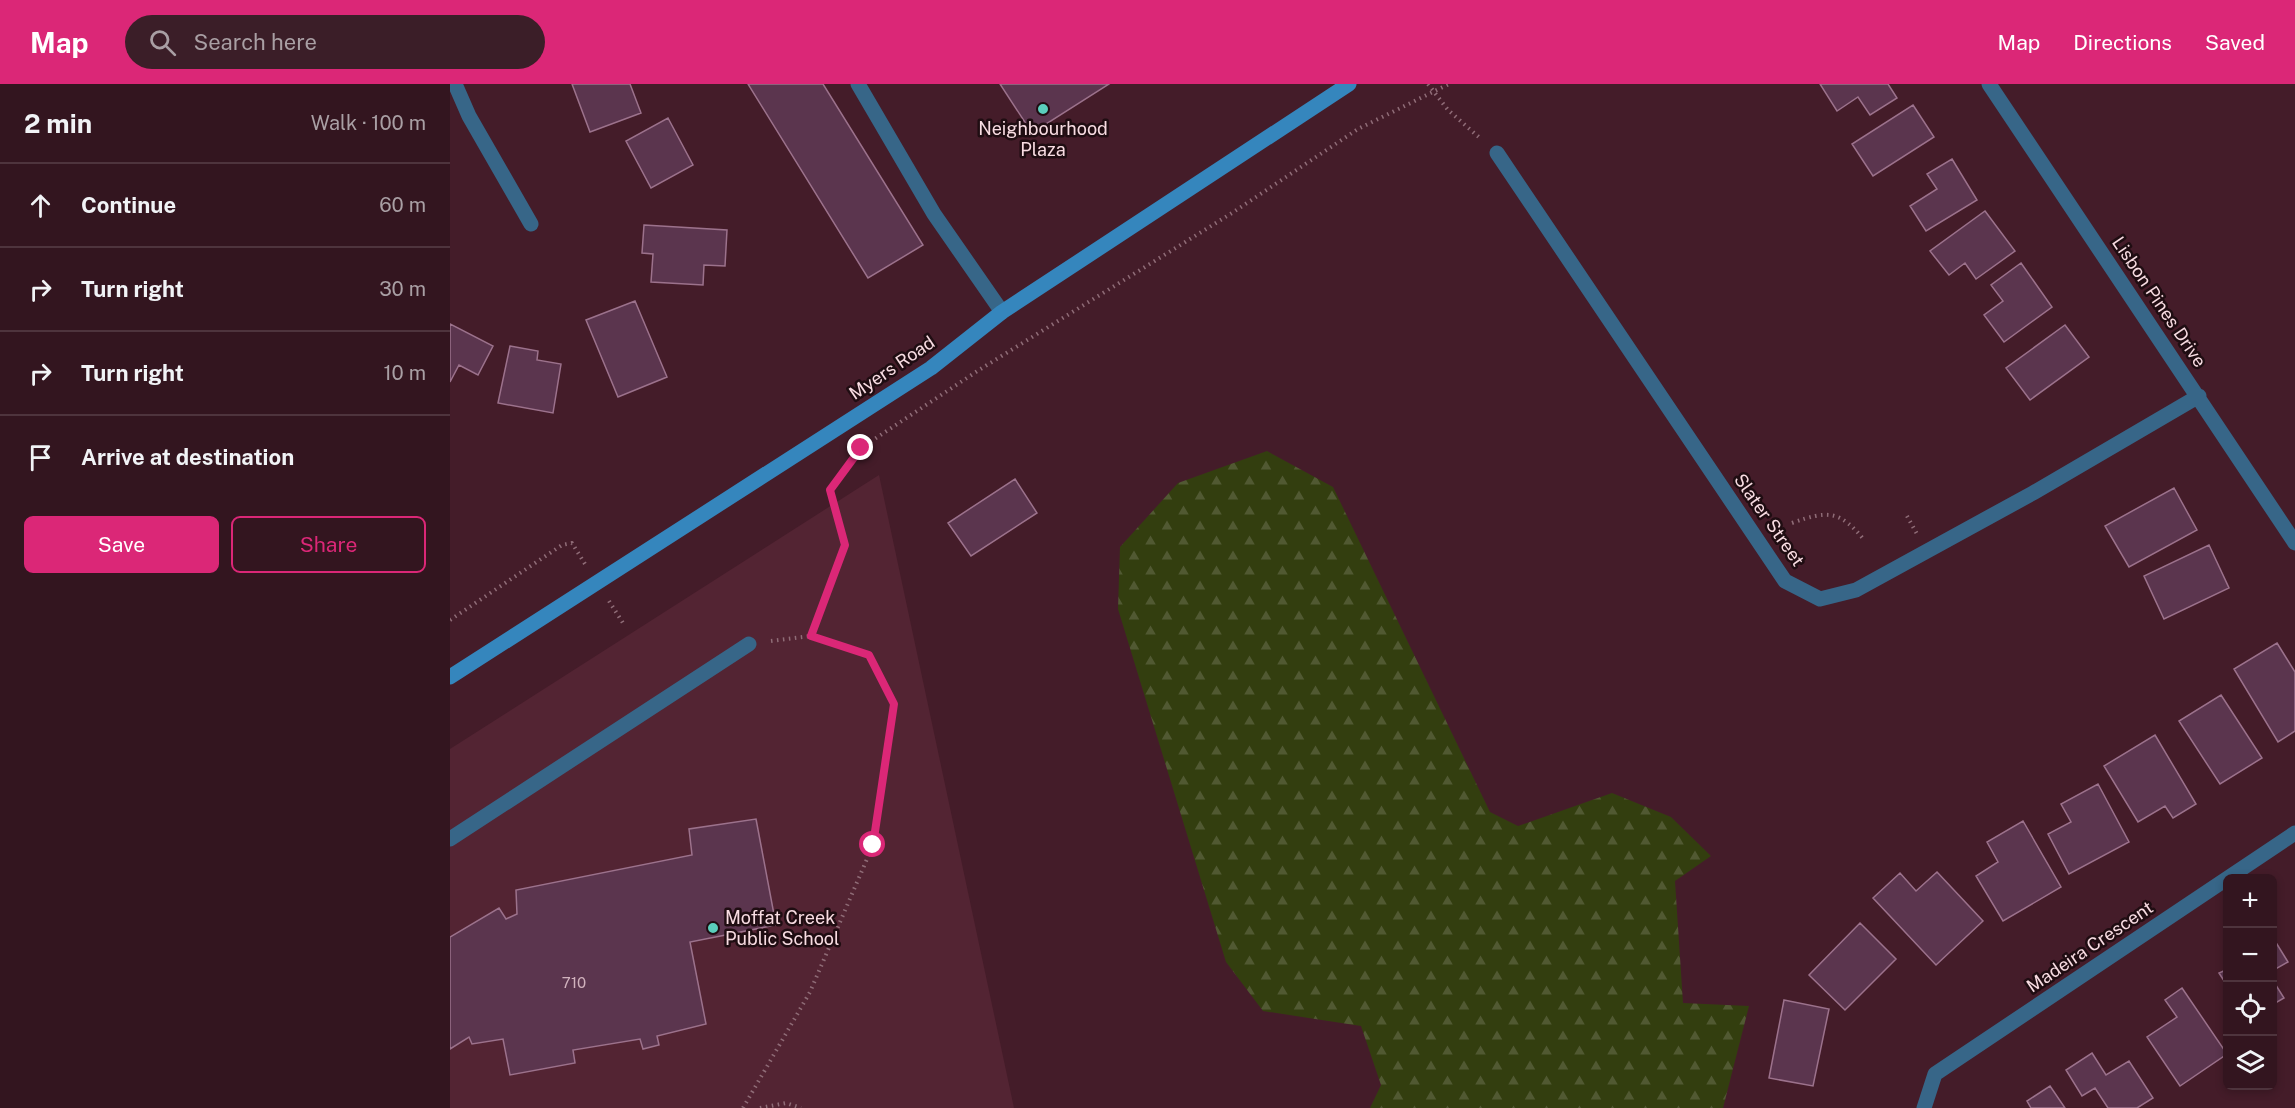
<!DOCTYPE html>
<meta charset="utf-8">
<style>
:root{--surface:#33151f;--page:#3b1e28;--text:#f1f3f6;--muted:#a99fa4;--line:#4e343d;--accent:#db2777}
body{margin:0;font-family:"Public Sans",sans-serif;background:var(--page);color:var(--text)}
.controls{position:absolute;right:18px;bottom:18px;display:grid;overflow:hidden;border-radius:9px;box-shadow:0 3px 9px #0003}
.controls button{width:54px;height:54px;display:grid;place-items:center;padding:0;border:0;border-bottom:2px solid var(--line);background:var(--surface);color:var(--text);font:30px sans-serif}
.stop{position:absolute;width:18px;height:18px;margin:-14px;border:4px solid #db2777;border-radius:50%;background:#fff}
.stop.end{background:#db2777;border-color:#fff;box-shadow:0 2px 6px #0008}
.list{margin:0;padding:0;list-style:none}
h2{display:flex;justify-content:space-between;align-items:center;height:78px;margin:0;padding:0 24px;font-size:26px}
h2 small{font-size:20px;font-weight:400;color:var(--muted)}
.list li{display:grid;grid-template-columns:39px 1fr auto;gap:18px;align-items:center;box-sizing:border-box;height:84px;padding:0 24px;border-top:2px solid var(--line)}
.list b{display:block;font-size:22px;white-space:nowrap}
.list em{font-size:20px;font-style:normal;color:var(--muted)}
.actions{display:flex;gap:12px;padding:18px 24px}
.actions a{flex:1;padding:14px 0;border:2px solid var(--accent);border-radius:9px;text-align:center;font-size:21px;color:var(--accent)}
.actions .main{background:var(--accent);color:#fff}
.icon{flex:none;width:33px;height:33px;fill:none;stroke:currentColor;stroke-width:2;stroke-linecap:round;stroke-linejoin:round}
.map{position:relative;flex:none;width:1845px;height:1024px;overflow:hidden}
header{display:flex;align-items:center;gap:36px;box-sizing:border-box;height:84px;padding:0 30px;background:var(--accent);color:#fff}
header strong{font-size:28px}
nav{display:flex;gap:33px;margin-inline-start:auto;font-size:21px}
.search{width:420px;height:54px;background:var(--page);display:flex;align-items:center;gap:15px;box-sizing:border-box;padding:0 21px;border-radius:33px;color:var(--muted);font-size:22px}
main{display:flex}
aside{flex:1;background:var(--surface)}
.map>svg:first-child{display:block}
</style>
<header>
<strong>Map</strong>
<div class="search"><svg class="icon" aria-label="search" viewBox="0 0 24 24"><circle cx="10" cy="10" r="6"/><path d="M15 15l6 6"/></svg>Search here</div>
<nav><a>Map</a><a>Directions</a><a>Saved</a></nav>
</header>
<main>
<aside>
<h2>2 min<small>Walk · 100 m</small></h2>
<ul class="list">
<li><svg class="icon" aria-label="ahead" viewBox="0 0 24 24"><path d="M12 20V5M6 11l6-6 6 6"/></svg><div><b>Continue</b></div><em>60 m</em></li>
<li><svg class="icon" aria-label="right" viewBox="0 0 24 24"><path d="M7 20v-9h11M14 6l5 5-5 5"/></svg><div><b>Turn right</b></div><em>30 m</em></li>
<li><svg class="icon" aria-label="right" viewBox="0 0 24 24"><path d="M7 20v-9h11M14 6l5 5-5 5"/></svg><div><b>Turn right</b></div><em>10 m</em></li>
<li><svg class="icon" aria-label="arrive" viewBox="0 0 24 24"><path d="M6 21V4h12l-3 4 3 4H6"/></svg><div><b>Arrive at destination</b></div></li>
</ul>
<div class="actions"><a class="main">Save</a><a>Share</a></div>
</aside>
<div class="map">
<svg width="1845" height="1024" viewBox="0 0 1845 1024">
<defs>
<pattern id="forest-firs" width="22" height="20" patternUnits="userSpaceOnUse" patternTransform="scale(1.5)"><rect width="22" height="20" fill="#333e0f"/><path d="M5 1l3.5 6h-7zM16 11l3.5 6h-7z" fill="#515932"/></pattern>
</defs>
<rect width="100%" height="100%" fill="#441c29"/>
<!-- built -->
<path fill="#532433" d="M429,391l135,633h-564v-359z"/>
<!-- forest -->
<path fill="url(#forest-firs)" d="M817,367l66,36 157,325 28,14 94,-33 59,24 40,39 -36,25 8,122 66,3 -26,102h-353l11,-23 -20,-59 -98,-15 -37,-49 -108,-353 2,-62 58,-64z"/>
<!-- building -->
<path fill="#5b354e" stroke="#9c728c" stroke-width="1.5" d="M122,0h58l11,29 -51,19z
M298,0h75l100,161 -55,33z
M550,0h109l-77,49z
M1370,0h68l9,14 -27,17 -12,-18 -21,14z
M1463,21l21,32 -61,39 -21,-32z
M218,34l25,47 -42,23 -25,-47z
M1502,75l25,41 -51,31 -16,-25 27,-17 -10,-15z
M1535,127l30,40 -39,28 -11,-16 -16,12 -19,-24z
M194,141l83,5 -2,36 -21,-1 -1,20 -52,-3 2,-28 -11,-1z
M1571,179l31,44 -48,35 -20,-27 19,-14 -12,-16z
M185,217l32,76 -49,20 -32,-77z
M0,240l43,22 -15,29 -19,-10 -9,17z
M1615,241l24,32 -59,43 -24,-32z
M60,262l28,5 -1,9 24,4 -8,49 -55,-10z
M565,395l22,34 -66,43 -23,-33z
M1724,404l23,42 -68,37 -24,-41z
M1759,461l20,43 -65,31 -20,-43z
M1827,559l18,29v59l-17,11 -44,-73z
M1771,611l41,63 -42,26 -41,-63z
M1705,651l41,69 -23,14 -8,-12 -27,16 -34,-56z
M1648,700l31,58 -60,32 -21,-40 23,-12 -10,-18z
M306,735l20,106 -86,17 16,82 -49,12 2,9 -16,4 -3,-10 -67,11 2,13 -65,12 -7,-36 -31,5 -3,-7 -19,12v-112l49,-29 7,11 11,-5 -1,-24 176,-35 -3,-26z
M1573,737l38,66 -58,34 -27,-45 22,-14 -11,-20z
M1487,788l46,49 -47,44 -63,-67 27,-25 16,18z
M1410,839l36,36 -51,51 -36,-35z
M1825,857l13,21 -16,9v-29z
M1778,885v18l-9,-14z
M1822,895l12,19 -12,7z
M1732,904l45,66 -47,32 -33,-49 30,-20 -12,-17z
M1334,916l45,9 -16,77 -44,-8z
M1642,969l14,22 23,-14 24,37 -16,10h-29l-13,-20 -13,8 -16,-26z
M1600,1002l15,22h-34l-4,-7z"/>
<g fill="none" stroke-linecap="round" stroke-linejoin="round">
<!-- path -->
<path stroke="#8f6c77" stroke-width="4" stroke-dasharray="1.5 4.5" stroke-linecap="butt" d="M978,0l20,26 33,29
M1457,432l10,18
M1342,439c36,-13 48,-13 73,18
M159,517l14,22
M0,536l112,-75 10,-2 13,21
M321,557l40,-5 34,-91 -15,-55 31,-42 118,-78 253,-157 126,-84 91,-45
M293,1024l67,-116 63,-147 21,-141 -25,-49 -58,-19
M310,1024l26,-5 15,5"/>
<!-- service -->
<path stroke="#376688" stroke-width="15" d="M408,0l76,130 68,98
M0,755l299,-195"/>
<!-- minor -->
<path stroke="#376688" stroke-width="15" d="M5,0l14,32 62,108
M1539,0l306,459
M1047,69l288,428 35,18 36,-9 177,-97 166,-97
M1474,1024l11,-34 360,-241"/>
<!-- secondary -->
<path stroke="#3586bd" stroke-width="15" d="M0,593l481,-309 71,-56 347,-228"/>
</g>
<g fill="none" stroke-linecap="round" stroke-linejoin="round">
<!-- route -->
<path stroke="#db2777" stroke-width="8" d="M411,364l-31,42 15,55 -34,91 58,19 25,49 -21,141"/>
</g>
<!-- markers -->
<g fill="#5acebc" stroke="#1f0d12" stroke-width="2">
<circle cx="593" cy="25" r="6"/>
<circle cx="263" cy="844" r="6"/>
</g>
<g text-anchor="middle" stroke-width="5" stroke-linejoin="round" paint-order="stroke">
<!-- number labels -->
<g font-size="15" fill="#d1b2bd">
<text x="124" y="904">710</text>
</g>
<!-- poi labels -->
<g font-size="18" fill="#f8dce2" stroke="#1f0d12">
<text x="593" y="51">Neighbourhood<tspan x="593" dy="21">Plaza</tspan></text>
<text x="275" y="840" text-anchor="start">Moffat Creek<tspan x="275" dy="21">Public School</tspan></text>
</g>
<!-- street labels -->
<g font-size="18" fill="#f8dce2" stroke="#1f0d12">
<text transform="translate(1709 218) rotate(56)" y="6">Lisbon Pines Drive</text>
<text transform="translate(442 284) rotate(-34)" y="6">Myers Road</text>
<text transform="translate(1319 436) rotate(55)" y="6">Slater Street</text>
<text transform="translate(1640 863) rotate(-34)" y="6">Madeira Crescent</text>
</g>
</g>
</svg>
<div class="controls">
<button>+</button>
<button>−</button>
<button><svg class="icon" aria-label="locate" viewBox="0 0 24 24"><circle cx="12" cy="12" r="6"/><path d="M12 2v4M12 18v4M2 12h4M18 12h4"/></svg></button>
<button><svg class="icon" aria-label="layers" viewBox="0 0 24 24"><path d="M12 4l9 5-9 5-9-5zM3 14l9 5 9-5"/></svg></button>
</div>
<div class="stop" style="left:423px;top:761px"></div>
<div class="stop end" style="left:411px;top:364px"></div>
</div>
</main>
